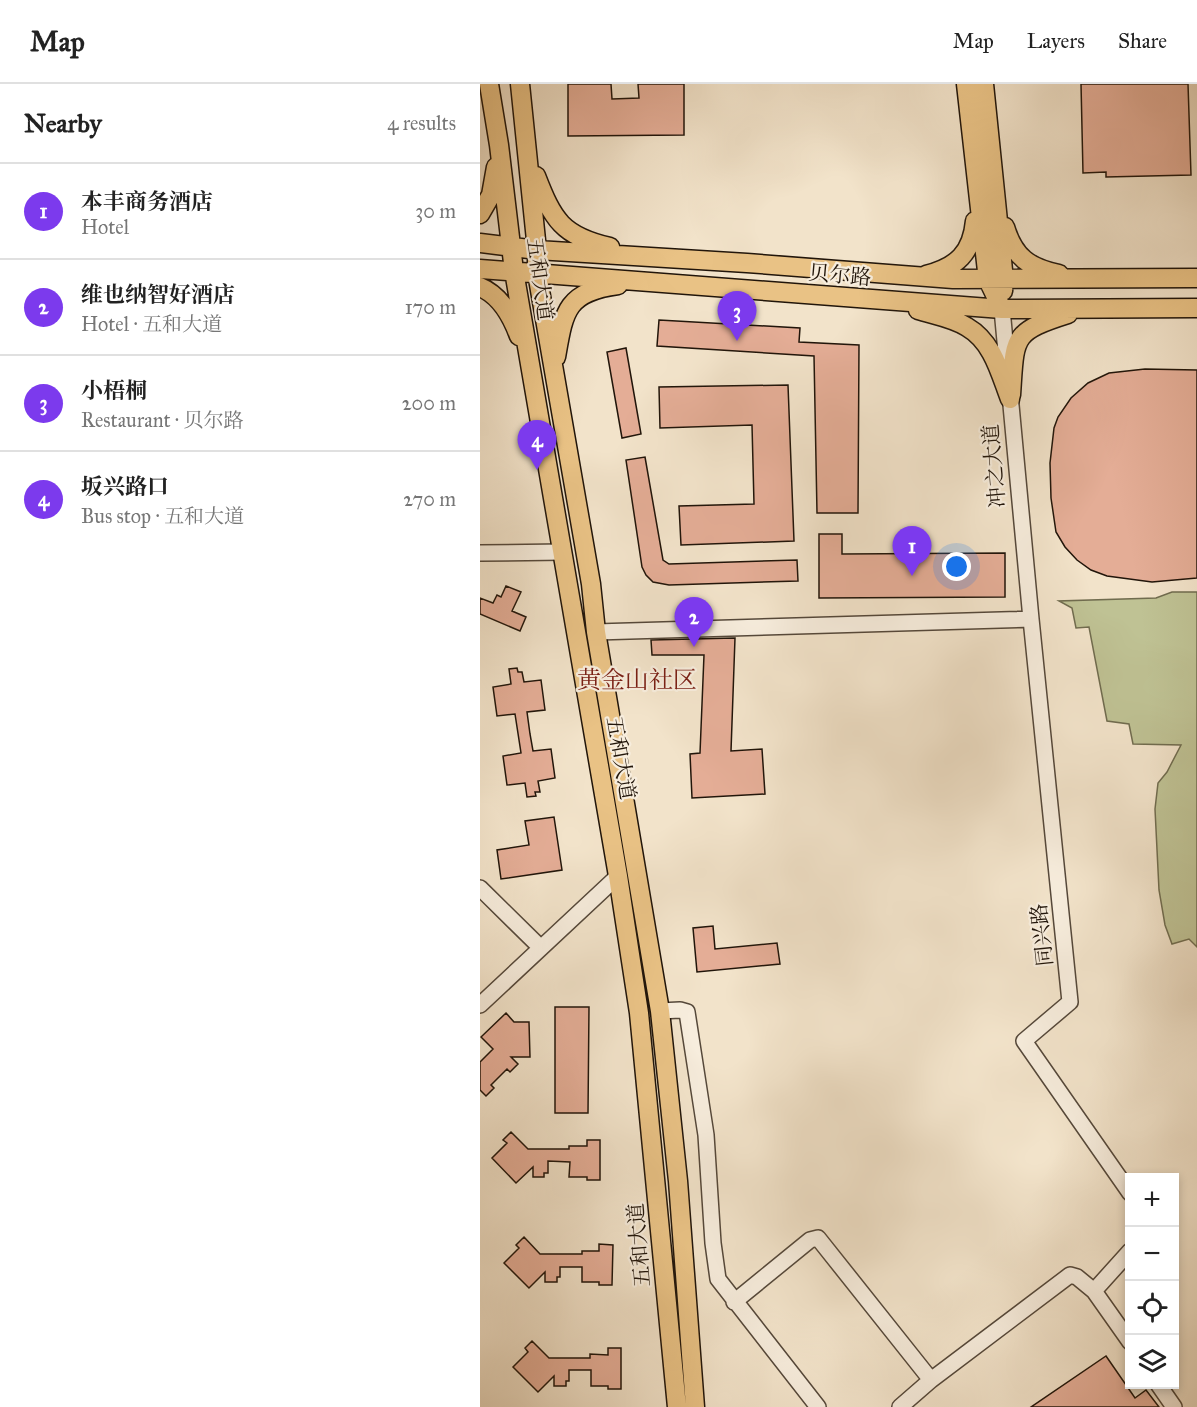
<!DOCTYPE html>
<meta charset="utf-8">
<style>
:root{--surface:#fff;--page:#f2f2f2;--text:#222;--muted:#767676;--line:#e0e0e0;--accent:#7c3aed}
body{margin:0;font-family:"IM FELL Great Primer","Noto Serif SC",serif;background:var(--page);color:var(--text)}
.controls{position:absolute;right:18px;bottom:18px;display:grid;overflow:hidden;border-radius:0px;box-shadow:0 3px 9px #0003}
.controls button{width:54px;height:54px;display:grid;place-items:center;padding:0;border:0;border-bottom:2px solid var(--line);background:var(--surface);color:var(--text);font:30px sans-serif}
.you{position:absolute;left:477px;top:483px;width:21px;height:21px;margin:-15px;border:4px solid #fff;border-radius:50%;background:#1a73e8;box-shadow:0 0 0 9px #1a73e833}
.badge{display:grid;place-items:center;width:39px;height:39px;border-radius:50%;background:var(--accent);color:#fff;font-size:20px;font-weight:700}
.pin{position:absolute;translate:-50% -50px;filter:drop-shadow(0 2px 3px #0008)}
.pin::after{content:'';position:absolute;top:32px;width:21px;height:18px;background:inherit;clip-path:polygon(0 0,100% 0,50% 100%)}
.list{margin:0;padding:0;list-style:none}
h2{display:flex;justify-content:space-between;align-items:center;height:78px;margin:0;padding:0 24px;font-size:26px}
h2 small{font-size:20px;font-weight:400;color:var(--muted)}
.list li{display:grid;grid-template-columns:39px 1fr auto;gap:18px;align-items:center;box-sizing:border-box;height:96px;padding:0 24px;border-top:2px solid var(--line)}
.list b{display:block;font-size:22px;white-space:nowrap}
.list p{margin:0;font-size:20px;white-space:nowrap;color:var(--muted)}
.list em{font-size:20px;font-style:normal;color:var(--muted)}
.icon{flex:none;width:33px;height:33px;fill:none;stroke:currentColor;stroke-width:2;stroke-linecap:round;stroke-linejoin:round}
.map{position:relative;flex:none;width:717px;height:1323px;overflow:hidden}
header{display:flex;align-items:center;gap:36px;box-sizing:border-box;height:84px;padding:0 30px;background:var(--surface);border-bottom:2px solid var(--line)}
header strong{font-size:28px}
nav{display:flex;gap:33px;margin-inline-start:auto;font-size:21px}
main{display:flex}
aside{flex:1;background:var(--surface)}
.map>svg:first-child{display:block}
</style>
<header>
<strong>Map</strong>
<nav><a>Map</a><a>Layers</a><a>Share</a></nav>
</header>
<main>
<aside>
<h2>Nearby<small>4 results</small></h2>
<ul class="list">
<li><span class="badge">1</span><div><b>本丰商务酒店</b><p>Hotel</p></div><em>30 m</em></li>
<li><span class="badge">2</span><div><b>维也纳智好酒店</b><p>Hotel · 五和大道</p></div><em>170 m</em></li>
<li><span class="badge">3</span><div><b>小梧桐</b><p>Restaurant · 贝尔路</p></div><em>200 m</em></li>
<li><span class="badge">4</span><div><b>坂兴路口</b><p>Bus stop · 五和大道</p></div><em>270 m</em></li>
</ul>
</aside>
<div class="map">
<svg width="717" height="1323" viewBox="0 0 717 1323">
<rect width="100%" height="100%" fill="#f2e3ca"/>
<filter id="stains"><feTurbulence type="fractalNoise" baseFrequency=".00333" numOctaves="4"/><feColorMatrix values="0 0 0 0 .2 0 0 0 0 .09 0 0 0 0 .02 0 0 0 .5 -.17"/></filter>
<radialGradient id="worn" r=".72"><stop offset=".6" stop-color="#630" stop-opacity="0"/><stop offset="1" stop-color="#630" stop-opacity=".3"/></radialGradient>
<!-- green -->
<path fill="#bfc294" stroke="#706c4f" stroke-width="1.5" d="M692,508h25v355l-8,-8 -17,5 -7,-19 -6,-35 -4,-81 3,-26 9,-11 14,-27 -48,-1 -4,-20 -22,-3 -18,-94 -13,1 -4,-20 -13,-7 97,-3z"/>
<!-- building -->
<path fill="#e4ad96" stroke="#21150a" stroke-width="1.5" d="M88,0h43l1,15 27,-1 -1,-14h46v51l-116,1z
M601,0h107l3,91 -85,2v-5l-23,1z
M179,236l141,8 -1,14 60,3 -1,168h-41l-3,-157 -157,-10z
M146,264l15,86 -19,4 -15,-86z
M665,285l52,1v208l-45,4 -45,-6 -16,-6 -14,-10 -12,-13 -9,-15 -5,-34 -1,-35 4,-35 4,-11 13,-19 17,-15 21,-10z
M308,301l6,156 -113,4 -2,-39 75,-2 -2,-79 -92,3 -1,-41z
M165,373l18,103 6,4 128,-4 1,21 -129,4 -16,-3 -7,-7 -4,-8 -16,-107z
M339,450h23v20l163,-1v44l-186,1z
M26,502l15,6 -9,19 14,6 -6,14 -40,-17v-16l13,5 4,-8 4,2z
M255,554l-4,113 31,-2 3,45 -73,4 -2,-44 10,-1 4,-98h-52l-1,-15z
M37,584l1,4h4l2,10 17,-2 4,30 -18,2 3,22 3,17 18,-2 4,29 -17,3 2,11h-5l1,4 -9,1 -2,-14 -18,2 -4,-29 18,-3 -6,-39 -18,2 -4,-29 18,-3 -2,-15z
M74,733l8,53 -61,9 -4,-29 32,-5 -4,-24z
M233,842l2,23 62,-6 3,21 -83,8 -4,-44z
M75,923h34l-1,106h-33z
M26,929l8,9h15l1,35h-19l7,7 -8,8 -3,-3 -16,16 3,3 -8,8 -6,-6v-28l13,-13 -12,-12z
M31,1048l17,17h41v-3h18v-6h13v40h-13v-3h-18l1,-15 -22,-1v12h-4v4h-11v-10l-17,16 -24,-25 15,-15 -4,-3z
M44,1153l16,17h42v-3h17v-7l14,1 -1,40h-13v-3h-17v-15h-22v10h-3v5h-12v-10l-16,16 -25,-25 15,-15 -3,-3z
M52,1257l17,17h41v-4l18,1v-7h13v41h-13v-3h-17v-16h-22v11h-3v5h-12v-10l-16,16 -25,-25 15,-15 -3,-4z
M626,1272l29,42 11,-8 13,17h-128z"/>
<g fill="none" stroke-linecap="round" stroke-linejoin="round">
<!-- minor casing -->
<g stroke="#55483a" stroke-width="18">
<path id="minor" d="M522,225l29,310 39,383 -46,39 106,152
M0,469l83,-1
M116,548l435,-13
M0,804l61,60
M0,921l138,-129
M180,927l20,-1 7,2 19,123 7,108 5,36 100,128
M650,1167l-36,40 36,51
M254,1218l76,-62 8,-2 113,142
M678,1300l16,23
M420,1323l31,-27 139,-105 7,2 17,14"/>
</g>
<!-- major casing -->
<g stroke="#21150a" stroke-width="21">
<path id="major" d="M9,0l10,61 15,126 104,605 21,137 38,394
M40,0l17,166v23l54,311 5,48 64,379 18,170 17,226
M486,0l22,196 14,29
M504,0l20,196 -1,11
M56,92c17,44 26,60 74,71
M0,130l11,-19 5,-28
M525,143c9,30 24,41 54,47
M0,159l57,7 210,13 206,16 244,-1
M0,185l522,40 195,-1
M446,191c31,-8 46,-22 49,-54
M0,203c20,8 32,30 39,49
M438,226c16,5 35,8 49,17 26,15 33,46 43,72
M76,273c8,-46 10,-65 62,-72
M531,311c4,-58 0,-63 57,-81"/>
</g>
<!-- minor -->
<use href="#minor" stroke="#f7eddd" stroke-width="15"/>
<!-- major -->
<use href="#major" stroke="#e9c285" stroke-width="18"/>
</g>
<g text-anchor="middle" stroke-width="4.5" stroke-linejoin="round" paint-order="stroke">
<!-- street labels -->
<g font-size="21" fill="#21150a" stroke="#f7eddd">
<text transform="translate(360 191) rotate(5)" y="7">贝尔路</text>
<text transform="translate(60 195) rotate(82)" y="7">五和大道</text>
<text transform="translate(514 382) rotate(-95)" y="7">冲之大道</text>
<text transform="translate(141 674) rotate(80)" y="7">五和大道</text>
<text transform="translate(562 851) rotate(-96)" y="7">同兴路</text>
<text transform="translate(159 1161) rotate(-95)" y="7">五和大道</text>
</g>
<!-- quarter labels -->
<g font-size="24" fill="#7a1f14" stroke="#f7eddd">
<text x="157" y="604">黄金山社区</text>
</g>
</g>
<rect width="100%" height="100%" filter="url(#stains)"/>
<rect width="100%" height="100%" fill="url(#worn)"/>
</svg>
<div class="controls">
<button>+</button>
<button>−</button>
<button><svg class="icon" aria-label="locate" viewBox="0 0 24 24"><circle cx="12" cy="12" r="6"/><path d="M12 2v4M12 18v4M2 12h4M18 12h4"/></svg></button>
<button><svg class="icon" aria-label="layers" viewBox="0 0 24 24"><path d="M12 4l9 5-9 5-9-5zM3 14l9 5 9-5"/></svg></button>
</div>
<div class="you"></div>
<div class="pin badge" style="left:432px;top:492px">1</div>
<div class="pin badge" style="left:214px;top:563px">2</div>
<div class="pin badge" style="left:257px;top:257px">3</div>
<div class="pin badge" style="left:57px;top:386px">4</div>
</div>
</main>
